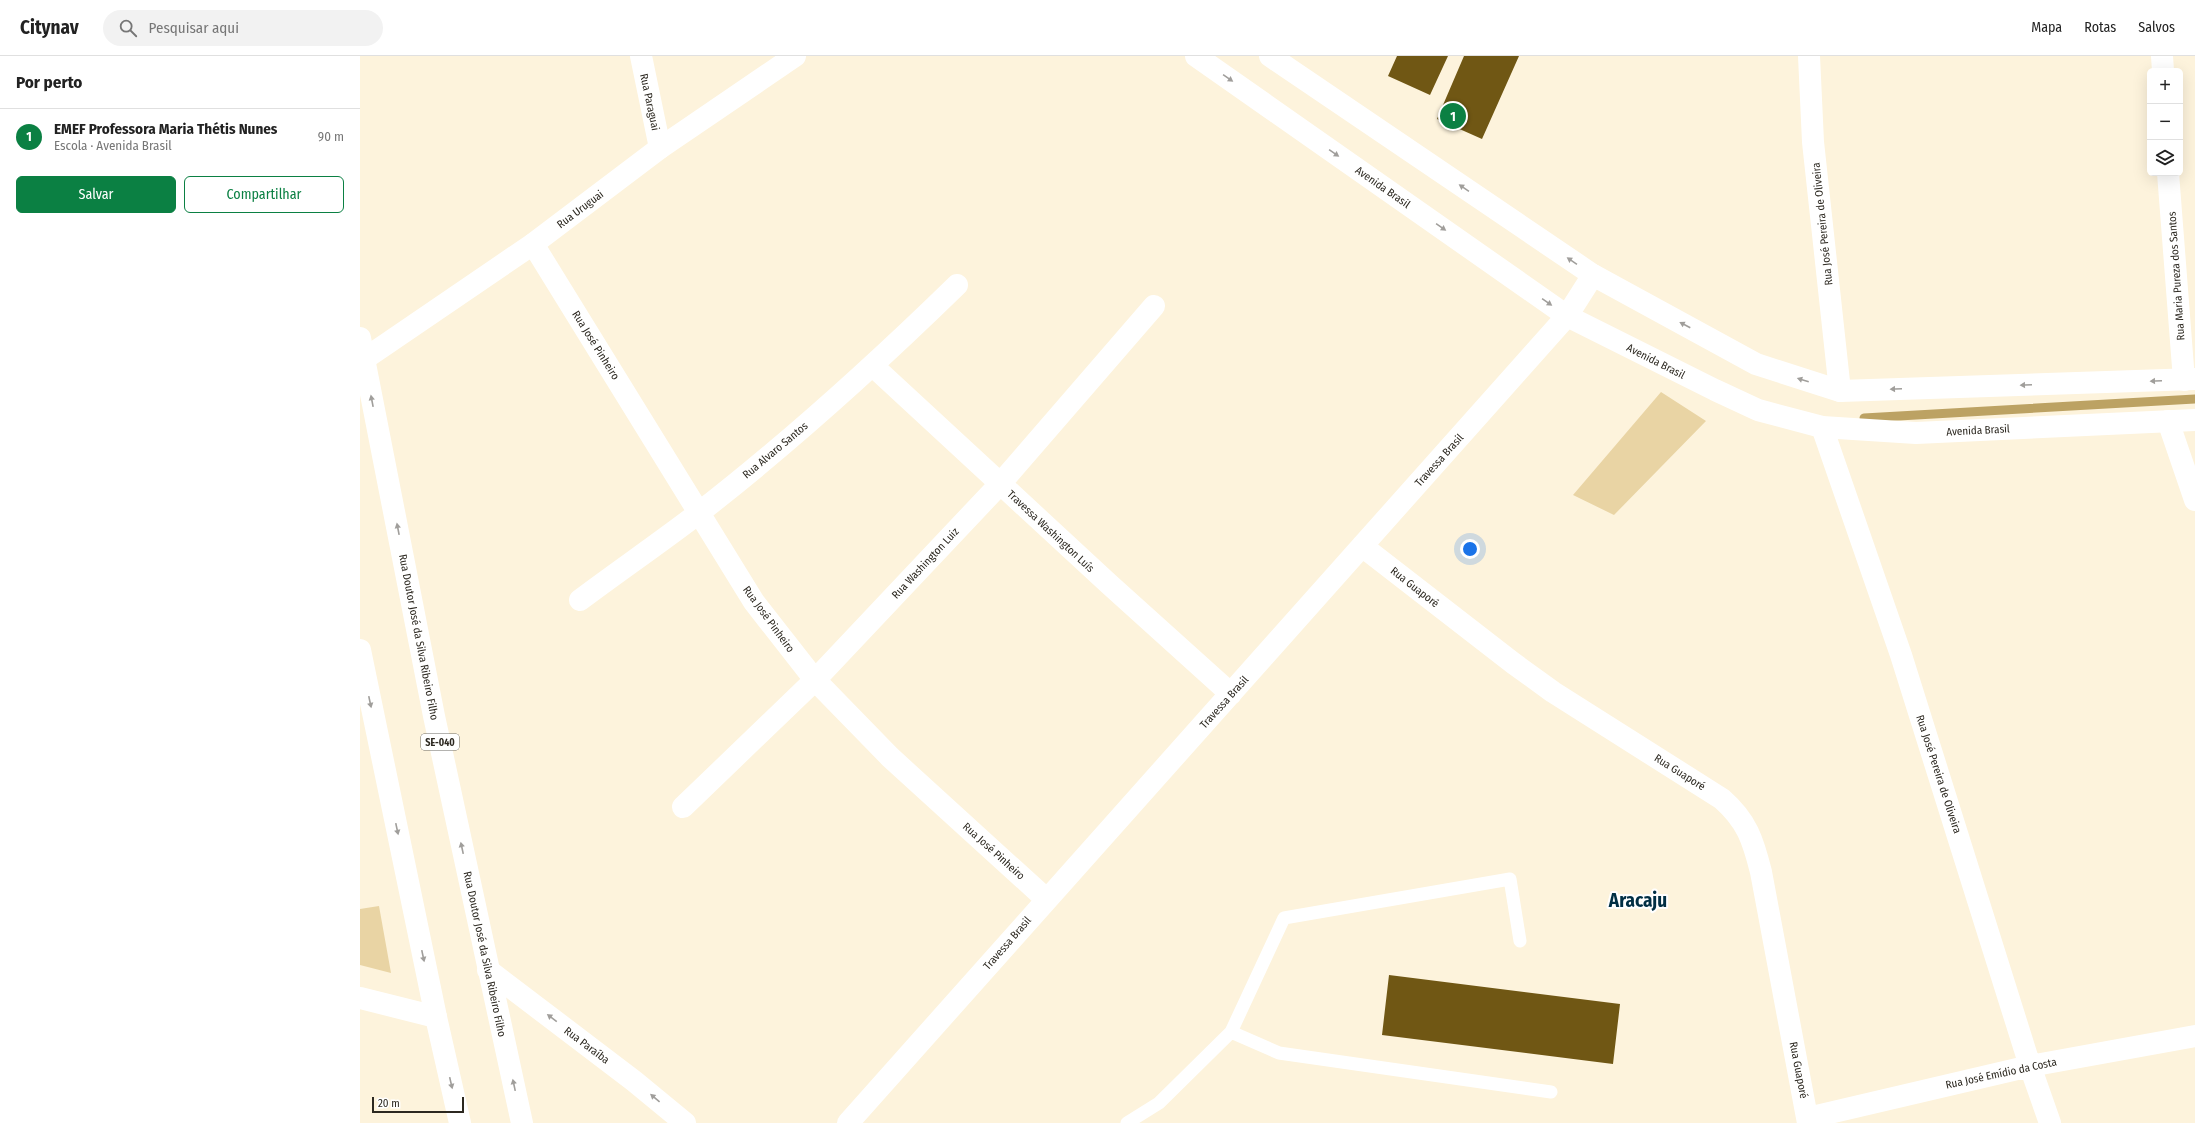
<!DOCTYPE html>
<html lang="pt">
<meta charset="utf-8">
<style>
:root{--surface:#fff;--page:#f2f2f2;--text:#222;--muted:#767676;--line:#e0e0e0;--accent:#0b8043}
body{margin:0;font-family:"Fira Sans Condensed",sans-serif;background:var(--page);color:var(--text)}
.controls{position:absolute;right:12px;top:12px;display:grid;overflow:hidden;border-radius:6px;box-shadow:0 4px 16px #0002}
.controls button{width:36px;height:36px;display:grid;place-items:center;padding:0;border:0;border-bottom:1px solid var(--line);background:var(--surface);color:var(--text);font:20px sans-serif}
.scale{position:absolute;left:12px;bottom:10px;width:92px;box-sizing:border-box;padding-left:4px;border:2px solid #2c2820;border-top:0;font-size:11px;line-height:14px;white-space:nowrap;color:#2c2820;-webkit-text-stroke:3px #fff;paint-order:stroke}
.you{position:absolute;left:1110px;top:493px;width:14px;height:14px;margin:-10px;border:3px solid #fff;border-radius:50%;background:#1a73e8;box-shadow:0 0 0 6px #1a73e833}
.badge{display:grid;place-items:center;width:26px;height:26px;border-radius:50%;background:var(--accent);color:#fff;font-size:13px;font-weight:700}
.pin{position:absolute;translate:-50% -50%;border:2px solid #fff;box-shadow:0 1px 4px #0006}
.list{margin:0;padding:0;list-style:none}
h2{display:flex;justify-content:space-between;align-items:center;height:52px;margin:0;padding:0 16px;font-size:17px}
h2 small{font-size:13px;font-weight:400;color:var(--muted)}
.list li{display:grid;grid-template-columns:26px 1fr auto;gap:12px;align-items:center;box-sizing:border-box;height:56px;padding:0 16px;border-top:1px solid var(--line)}
.list b{display:block;font-size:15px;white-space:nowrap}
.list p{margin:0;font-size:13px;white-space:nowrap;color:var(--muted)}
.list em{font-size:13px;font-style:normal;color:var(--muted)}
.actions{display:flex;gap:8px;padding:12px 16px}
.actions a{flex:1;padding:9px 0;border:1px solid var(--accent);border-radius:6px;text-align:center;font-size:14px;color:var(--accent)}
.actions .main{background:var(--accent);color:#fff}
.icon{flex:none;width:22px;height:22px;fill:none;stroke:currentColor;stroke-width:2;stroke-linecap:round;stroke-linejoin:round}
.map{position:relative;flex:none;width:1835px;height:1067px;overflow:hidden}
header{display:flex;align-items:center;gap:24px;box-sizing:border-box;height:56px;padding:0 20px;background:var(--surface);border-bottom:1px solid var(--line)}
header strong{font-size:19px}
nav{display:flex;gap:22px;margin-inline-start:auto;font-size:14px}
.search{width:280px;height:36px;background:var(--page);display:flex;align-items:center;gap:10px;box-sizing:border-box;padding:0 14px;border-radius:22px;color:var(--muted);font-size:15px}
main{display:flex}
aside{flex:1;background:var(--surface)}
.map>svg:first-child{display:block}
</style>
<header>
<strong>Citynav</strong>
<div class="search"><svg class="icon" aria-label="search" viewBox="0 0 24 24"><circle cx="10" cy="10" r="6"/><path d="M15 15l6 6"/></svg>Pesquisar aqui</div>
<nav><a>Mapa</a><a>Rotas</a><a>Salvos</a></nav>
</header>
<main>
<aside>
<h2>Por perto<small></small></h2>
<ul class="list">
<li><span class="badge">1</span><div><b>EMEF Professora Maria Thétis Nunes</b><p>Escola · Avenida Brasil</p></div><em>90 m</em></li>
</ul>
<div class="actions"><a class="main">Salvar</a><a>Compartilhar</a></div>
</aside>
<div class="map">
<svg width="1835" height="1067" viewBox="0 0 1835 1067">
<rect width="100%" height="100%" fill="#fdf3dc"/>
<!-- green -->
<path fill="#e9d4a4" d="M1301,336l45,29 -92,94 -41,-20z
M19,850l12,67 -31,-8v-56z"/>
<g fill="none" stroke-linecap="round" stroke-linejoin="round">
<!-- stream -->
<path stroke="#bca263" stroke-width="9" d="M1504,362l331,-19"/>
</g>
<!-- building -->
<path fill="#705714" d="M1037,0h51l-18,39 -42,-19z
M1104,0h55l-37,83 -45,-20z
M1029,919l231,29 -7,60 -231,-29z"/>
<g fill="none" stroke-linecap="round" stroke-linejoin="round">
<!-- lane -->
<path stroke="#fff" stroke-width="13" d="M871,976l53,-114 226,-39 10,62
M767,1067l32,-20 72,-71 48,21 272,39"/>
<!-- street -->
<path stroke="#fff" stroke-width="22" d="M281,0l19,92
M1449,0l4,86 27,249
M1802,0l1,15
M1808,117l16,207
M173,188l221,358 61,78 75,77 156,142
M513,310l236,218 122,110
M1808,365l27,79
M1462,371l79,228 129,411 20,57
M1002,490l151,117 40,29 169,107c25,22 31,41 39,73l47,251
M220,544c40,-30 81,-58 120,-88 90,-70 175,-147 257,-227
M323,751l132,-127 185,-196 154,-178
M0,942l76,19
M1448,1062l222,-52 165,-30
M488,1067l719,-807 26,-41"/>
<!-- secondary -->
<path stroke="#fff" stroke-width="22" d="M836,0l371,260 148,74 43,20 64,17 94,6 279,-13
M910,0l323,219 163,89 84,27 355,-12
M0,306l173,-118 127,-96 135,-92
M128,914l146,111 51,42"/>
<!-- primary -->
<path stroke="#fff" stroke-width="22" d="M0,282l74,378 88,407
M0,594l76,367 24,106"/>
</g>
<!-- one-way arrows -->
<defs><path id="oneway-solid" d="M-6-.8H1V-3.2L6.5 0L1 3.2V.8H-6Z"/></defs>
<g fill="#a09e9b">
<use href="#oneway-solid" transform="translate(868 22) rotate(35)"/>
<use href="#oneway-solid" transform="translate(974 97) rotate(35)"/>
<use href="#oneway-solid" transform="translate(1104 132) rotate(-146)"/>
<use href="#oneway-solid" transform="translate(1081 171) rotate(35)"/>
<use href="#oneway-solid" transform="translate(1212 205) rotate(-146)"/>
<use href="#oneway-solid" transform="translate(1187 246) rotate(35)"/>
<use href="#oneway-solid" transform="translate(1325 269) rotate(-152)"/>
<use href="#oneway-solid" transform="translate(1443 324) rotate(-163)"/>
<use href="#oneway-solid" transform="translate(1796 325) rotate(178)"/>
<use href="#oneway-solid" transform="translate(1666 329) rotate(178)"/>
<use href="#oneway-solid" transform="translate(1536 333) rotate(178)"/>
<use href="#oneway-solid" transform="translate(12 345) rotate(-101)"/>
<use href="#oneway-solid" transform="translate(38 473) rotate(-101)"/>
<use href="#oneway-solid" transform="translate(10 646) rotate(78)"/>
<use href="#oneway-solid" transform="translate(37 773) rotate(78)"/>
<use href="#oneway-solid" transform="translate(102 792) rotate(-102)"/>
<use href="#oneway-solid" transform="translate(63 900) rotate(78)"/>
<use href="#oneway-solid" transform="translate(192 962) rotate(-143)"/>
<use href="#oneway-solid" transform="translate(91 1027) rotate(77)"/>
<use href="#oneway-solid" transform="translate(154 1029) rotate(-102)"/>
<use href="#oneway-solid" transform="translate(295 1042) rotate(-140)"/>
</g>
<g text-anchor="middle" stroke-width="4" stroke-linejoin="round" paint-order="stroke">
<!-- shield labels -->
<rect fill="#fff" stroke="#6b6863" stroke-width="1" x="61" y="678" width="38" height="16" rx="3"/>
<g font-size="10" font-weight="bold" fill="#2c2820">
<text x="80" y="690">SE-040</text>
</g>
<!-- street labels -->
<g font-size="11" fill="#2c2820" stroke="#fff">
<text transform="translate(290 46) rotate(78)" y="4">Rua Paraguai</text>
<text transform="translate(1023 131) rotate(35)" y="4">Avenida Brasil</text>
<text transform="translate(220 153) rotate(-37)" y="4">Rua Uruguai</text>
<text transform="translate(1462 168) rotate(-96)" y="4">Rua José Pereira de Oliveira</text>
<text transform="translate(1816 220) rotate(-94)" y="4">Rua Maria Pureza dos Santos</text>
<text transform="translate(236 289) rotate(58)" y="4">Rua José Pinheiro</text>
<text transform="translate(1296 305) rotate(27)" y="4">Avenida Brasil</text>
<text transform="translate(1618 374) rotate(-3)" y="4">Avenida Brasil</text>
<text transform="translate(415 394) rotate(-40)" y="4">Rua Alvaro Santos</text>
<text transform="translate(1079 404) rotate(-48)" y="4">Travessa Brasil</text>
<text transform="translate(691 475) rotate(43)" y="4">Travessa Washington Luís</text>
<text transform="translate(565 507) rotate(-47)" y="4">Rua Washington Luiz</text>
<text transform="translate(1055 531) rotate(38)" y="4">Rua Guaporé</text>
<text transform="translate(409 563) rotate(54)" y="4">Rua José Pinheiro</text>
<text transform="translate(59 581) rotate(79)" y="4">Rua Doutor José da Silva Ribeiro Filho</text>
<text transform="translate(864 646) rotate(-48)" y="4">Travessa Brasil</text>
<text transform="translate(1320 716) rotate(32)" y="4">Rua Guaporé</text>
<text transform="translate(1579 718) rotate(72)" y="4">Rua José Pereira de Oliveira</text>
<text transform="translate(634 795) rotate(42)" y="4">Rua José Pinheiro</text>
<text transform="translate(647 887) rotate(-49)" y="4">Travessa Brasil</text>
<text transform="translate(125 898) rotate(78)" y="4">Rua Doutor José da Silva Ribeiro Filho</text>
<text transform="translate(227 989) rotate(37)" y="4">Rua Paraíba</text>
<text transform="translate(1439 1014) rotate(79)" y="4">Rua Guaporé</text>
<text transform="translate(1641 1017) rotate(-12)" y="4">Rua José Emídio da Costa</text>
</g>
<!-- town labels -->
<g font-size="19" font-weight="bold" fill="#012f44" stroke="#fff">
<text x="1278" y="851">Aracaju</text>
</g>
</g>
</svg>
<div class="controls">
<button>+</button>
<button>−</button>
<button><svg class="icon" aria-label="layers" viewBox="0 0 24 24"><path d="M12 4l9 5-9 5-9-5zM3 14l9 5 9-5"/></svg></button>
</div>
<div class="scale">20 m</div>
<div class="you"></div>
<div class="pin badge" style="left:1093px;top:60px">1</div>
</div>
</main>
